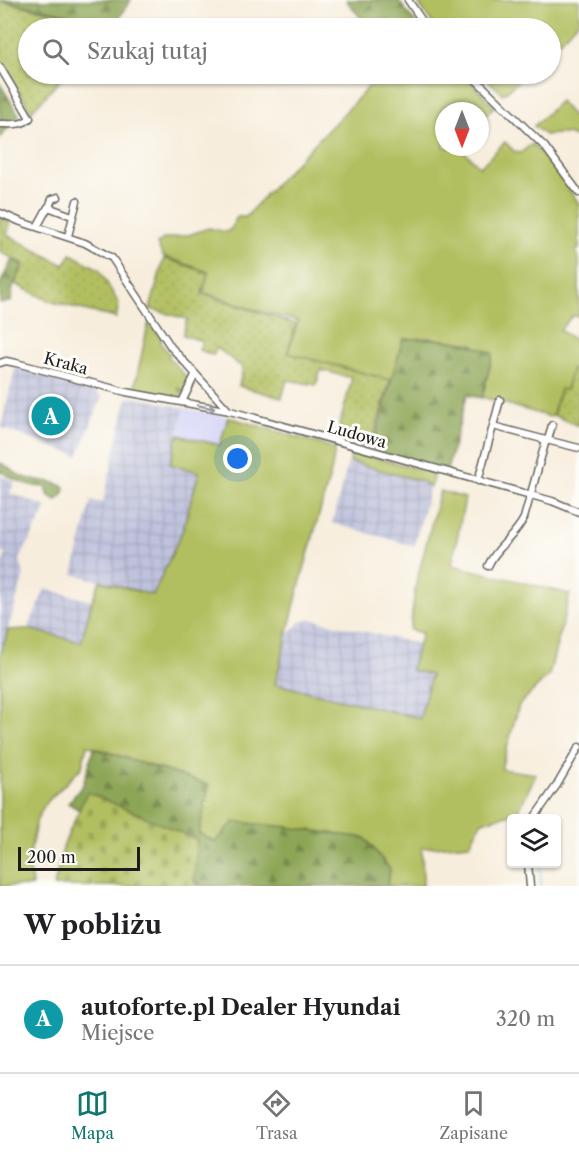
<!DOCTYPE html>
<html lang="pl">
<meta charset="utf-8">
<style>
:root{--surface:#fff;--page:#f2f2f2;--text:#202124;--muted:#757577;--line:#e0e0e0;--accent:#0f766e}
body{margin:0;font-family:"Libre Caslon Text",serif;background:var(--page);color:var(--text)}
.controls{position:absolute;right:18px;bottom:18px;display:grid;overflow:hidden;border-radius:6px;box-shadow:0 2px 4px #0004}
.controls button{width:54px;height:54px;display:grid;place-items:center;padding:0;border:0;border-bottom:2px solid var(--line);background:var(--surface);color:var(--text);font:30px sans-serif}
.compass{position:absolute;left:435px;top:102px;width:54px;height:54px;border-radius:50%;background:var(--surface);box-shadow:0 2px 4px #0004;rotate:180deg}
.scale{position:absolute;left:18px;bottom:15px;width:122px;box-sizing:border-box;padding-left:6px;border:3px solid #1c1c1c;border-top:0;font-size:16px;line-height:21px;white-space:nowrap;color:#1c1c1c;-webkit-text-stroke:4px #fdfcf7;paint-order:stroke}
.you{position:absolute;left:238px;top:459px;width:21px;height:21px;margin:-15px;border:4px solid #fff;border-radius:50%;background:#1a73e8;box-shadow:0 0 0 9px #1a73e833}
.badge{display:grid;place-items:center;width:39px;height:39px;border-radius:50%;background:var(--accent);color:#fff;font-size:20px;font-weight:700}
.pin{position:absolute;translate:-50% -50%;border:3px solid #fff;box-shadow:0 2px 6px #0006}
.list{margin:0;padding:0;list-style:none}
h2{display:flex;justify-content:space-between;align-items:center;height:78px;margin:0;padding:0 24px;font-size:26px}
h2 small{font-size:20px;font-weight:400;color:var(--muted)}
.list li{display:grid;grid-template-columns:39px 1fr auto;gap:18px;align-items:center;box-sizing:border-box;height:108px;padding:0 24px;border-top:2px solid var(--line)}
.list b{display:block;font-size:22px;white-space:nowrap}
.list p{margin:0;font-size:20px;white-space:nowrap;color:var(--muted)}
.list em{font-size:20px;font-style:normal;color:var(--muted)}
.icon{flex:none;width:33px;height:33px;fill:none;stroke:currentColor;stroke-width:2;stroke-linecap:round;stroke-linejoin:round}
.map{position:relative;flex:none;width:579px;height:886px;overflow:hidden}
.search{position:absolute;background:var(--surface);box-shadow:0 2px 4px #0004;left:18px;right:18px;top:18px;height:66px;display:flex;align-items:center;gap:15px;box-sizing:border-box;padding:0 21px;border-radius:33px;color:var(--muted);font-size:22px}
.sheet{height:186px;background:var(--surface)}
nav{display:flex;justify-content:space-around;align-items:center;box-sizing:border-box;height:84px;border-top:2px solid var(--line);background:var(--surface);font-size:16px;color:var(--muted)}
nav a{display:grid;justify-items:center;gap:3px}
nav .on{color:var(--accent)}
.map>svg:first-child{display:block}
</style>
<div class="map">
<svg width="579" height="886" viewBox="0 0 579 886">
<defs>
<pattern id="industrial-grid" width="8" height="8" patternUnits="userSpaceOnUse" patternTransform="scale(1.5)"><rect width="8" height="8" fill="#bfc2dd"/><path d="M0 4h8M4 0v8" fill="none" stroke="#a4a6bd"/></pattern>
<pattern id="forest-firs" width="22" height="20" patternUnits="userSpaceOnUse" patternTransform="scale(1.5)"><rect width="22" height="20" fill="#8da657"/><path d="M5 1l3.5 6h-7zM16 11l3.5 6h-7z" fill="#728647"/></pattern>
<pattern id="cemetery-stones" width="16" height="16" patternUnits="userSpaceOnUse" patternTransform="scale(1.5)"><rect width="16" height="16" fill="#b2bf61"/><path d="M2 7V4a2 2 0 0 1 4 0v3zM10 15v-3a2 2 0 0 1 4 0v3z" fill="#98a454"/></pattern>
<pattern id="garden-dots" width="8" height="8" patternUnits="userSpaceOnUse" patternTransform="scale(1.5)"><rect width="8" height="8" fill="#b2bf61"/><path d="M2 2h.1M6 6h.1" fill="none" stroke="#98a454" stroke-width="1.8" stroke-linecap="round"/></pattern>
</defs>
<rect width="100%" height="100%" fill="#fdfcf7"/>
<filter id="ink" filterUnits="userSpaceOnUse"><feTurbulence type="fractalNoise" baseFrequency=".0167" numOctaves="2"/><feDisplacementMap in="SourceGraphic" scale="12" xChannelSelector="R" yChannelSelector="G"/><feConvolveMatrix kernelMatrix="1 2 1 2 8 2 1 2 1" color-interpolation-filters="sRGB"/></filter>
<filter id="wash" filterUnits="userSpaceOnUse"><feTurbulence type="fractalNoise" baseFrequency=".008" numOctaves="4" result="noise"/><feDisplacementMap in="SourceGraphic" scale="24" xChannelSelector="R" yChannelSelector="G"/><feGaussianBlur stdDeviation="1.35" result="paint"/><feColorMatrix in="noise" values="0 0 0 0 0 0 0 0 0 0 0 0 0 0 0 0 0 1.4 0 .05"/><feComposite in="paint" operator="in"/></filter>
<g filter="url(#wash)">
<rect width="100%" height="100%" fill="#f7eddc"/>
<!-- built -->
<path fill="#d7d7f8" d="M184,408l44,9 -8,28 -42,-10z"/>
<!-- industrial -->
<path fill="url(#industrial-grid)" d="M15,368l78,21 9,8 -24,59 -77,-28z
M135,397l49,11 -13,56 28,8 -17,60 -29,63 -80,-21 18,-73 12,2 24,-105z
M349,460l82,22 -17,64 -82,-23z
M0,476l15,5 -5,12 37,14 -27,52 4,16 -24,81v-95l3,1 3,-8 -6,-2z
M45,589l47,12 -11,41 -53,-13z
M311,619l108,25 -8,26 20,5 -11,44 -146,-35 12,-48 15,-14z"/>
<!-- green -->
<path fill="#b2bf61" stroke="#676e3e" stroke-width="1.5" d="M416,0h163v21l-28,29 -1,-22h-114z
M388,74h76l30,33 -14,14v-10h-36v36h16l20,20 25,-25 9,9 6,2 12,-9 27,28 20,32v45l-3,2 3,8v57h-7l-12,14 19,13v29l-7,-3 -6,22 -9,6 -4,18 -3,2 -68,-20 10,-39 -20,-14 -42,-6 -26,1 -13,41 -103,-27 10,-32 -46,-12 -49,-17 5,-20 -45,-16 -6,-12 6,-5 25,-4 21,-7 17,4 5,-3 6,-12h9c42,-50 91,-93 133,-142l5,3z
M481,74h46l-24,20z
M560,101l19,22v17c-9,-9 -22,-6 -34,-5l-11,-9z
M150,323l12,17 -2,3 10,11 -2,3 21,23 -4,11 -7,-3v2l6,3 -5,6 -45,-10 14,-64z
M228,417l107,31 -3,20 -34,123 -23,93 145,34 11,-43 -20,-5 11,-37 -12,-3 6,-47 24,-92 25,7 -13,67 118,29 -21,81 -30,30 -18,64 35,5 -18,38 -37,10 -11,22 -48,4 1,38h-35l2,-17 -193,-29 11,-55 -121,-40 -5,22 -37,37 -9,18 -7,38 3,26h-32v-230l8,-26 20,-1 53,13 11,-41 8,-20 53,14 29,-63 17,-60 -29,-8 8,-29 42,10z
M354,452l73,19 6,6 -2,10 -7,-3v-2l-73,-20 -1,-7z"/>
<!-- forest -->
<path fill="url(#forest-firs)" stroke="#54613a" stroke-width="1.5" d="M1,0h130l-18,28 -26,-1 -2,-1 -1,-8z
M346,0h52l21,28h-50z
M0,84l19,31 -19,23z
M12,260l11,5 -10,22 -2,15 -11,1v-19z
M403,339c33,-1 60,1 90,14l-11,45 -15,-3 -20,75 -75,-20z
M0,463c9,3 14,10 21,13 14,6 30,3 44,11 0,7 -4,10 -9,14l-7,-4 -3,-10c-16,0 -31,-6 -44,-15l-2,1z
M94,748l115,37 -10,48 16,9 19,-20 54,5 77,11 25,31 -2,17h-184l-136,-83 15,-18z"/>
<!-- cemetery -->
<path fill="url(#cemetery-stones)" stroke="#676e3e" stroke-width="1.5" d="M87,792l110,48 -3,42 7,4h-147l10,-42z"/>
<!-- garden -->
<path fill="url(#garden-dots)" stroke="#676e3e" stroke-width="1.5" d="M0,1l84,18 1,7 9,2h-66v46h38l-35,38 -31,-52z
M0,217l11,5 -4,13 57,30 7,-11 28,15 20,35 -3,14 -67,-17 -34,-17 9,-20 -24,-12z
M164,258l44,15 -6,21 94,30 -9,29 103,27 -20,69 -34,-10 16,-61 -31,-8 -5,15 -29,-5 -5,18 -43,-12 4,-18 -26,-20 -4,7 -14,-5 3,-9 -19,-6 4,-16 -37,-10z
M572,369l7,3v54l-26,-11 7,-26 6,1z"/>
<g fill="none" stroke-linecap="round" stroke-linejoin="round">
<!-- stream -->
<path stroke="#61c4df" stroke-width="1.5" d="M545,818l2,-6
M540,864l1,22"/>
</g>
</g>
<g filter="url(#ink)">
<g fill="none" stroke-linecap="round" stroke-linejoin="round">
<!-- minor casing -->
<g stroke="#69655f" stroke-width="9">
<path id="minor" d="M408,0l19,28
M0,67l30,51c-8,8 -19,6 -30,6
M470,74l75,73 34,46
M49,207l3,-8 6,-2
M0,213l21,9 64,21 27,15 59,89 58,64
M37,227l11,-20 24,9
M68,236l9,-35
M0,363l6,-2 10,2 110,29 104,19 322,90 27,11
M182,402l13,-27
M493,426l7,-26
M546,440l33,8
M548,440l4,-15
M478,481l15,-55 53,14 -22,78c-10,20 -28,29 -36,48
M534,818l23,-33 22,-38
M528,864l2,22"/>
</g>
<!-- minor -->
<use href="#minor" stroke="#fff" stroke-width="6"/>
</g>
<!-- one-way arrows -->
<defs><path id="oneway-shaft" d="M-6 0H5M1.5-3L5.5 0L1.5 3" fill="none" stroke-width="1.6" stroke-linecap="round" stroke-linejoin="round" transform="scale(1.5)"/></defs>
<use stroke="#999" href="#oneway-shaft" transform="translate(206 407) rotate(11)"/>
</g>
<g text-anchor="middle" stroke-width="6" stroke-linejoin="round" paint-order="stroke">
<!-- street labels -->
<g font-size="16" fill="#1c1c1c" stroke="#fdfcf7">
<text transform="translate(66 363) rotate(15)" y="6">Kraka</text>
<text transform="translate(357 434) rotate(16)" y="6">Ludowa</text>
</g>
</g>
</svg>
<div class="controls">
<button><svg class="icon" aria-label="layers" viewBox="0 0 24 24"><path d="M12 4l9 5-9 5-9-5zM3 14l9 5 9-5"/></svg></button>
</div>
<svg class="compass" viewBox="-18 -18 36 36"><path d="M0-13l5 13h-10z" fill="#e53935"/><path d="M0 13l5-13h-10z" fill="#757577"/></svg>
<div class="scale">200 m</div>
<div class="you"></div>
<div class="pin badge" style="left:51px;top:416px;background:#0f9aa8">A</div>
<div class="search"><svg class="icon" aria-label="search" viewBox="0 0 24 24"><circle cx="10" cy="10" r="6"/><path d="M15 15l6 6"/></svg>Szukaj tutaj</div>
</div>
<section class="sheet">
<h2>W pobliżu<small></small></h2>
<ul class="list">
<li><span class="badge" style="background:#0f9aa8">A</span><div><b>autoforte.pl Dealer Hyundai</b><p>Miejsce</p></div><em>320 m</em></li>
</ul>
</section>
<nav>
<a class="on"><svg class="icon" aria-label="map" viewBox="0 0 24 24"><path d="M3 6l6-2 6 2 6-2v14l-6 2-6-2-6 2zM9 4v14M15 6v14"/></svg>Mapa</a>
<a><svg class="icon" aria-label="directions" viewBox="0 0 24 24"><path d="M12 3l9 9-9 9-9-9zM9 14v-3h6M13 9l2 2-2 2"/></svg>Trasa</a>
<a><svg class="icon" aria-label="saved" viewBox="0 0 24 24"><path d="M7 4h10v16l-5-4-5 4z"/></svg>Zapisane</a>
</nav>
